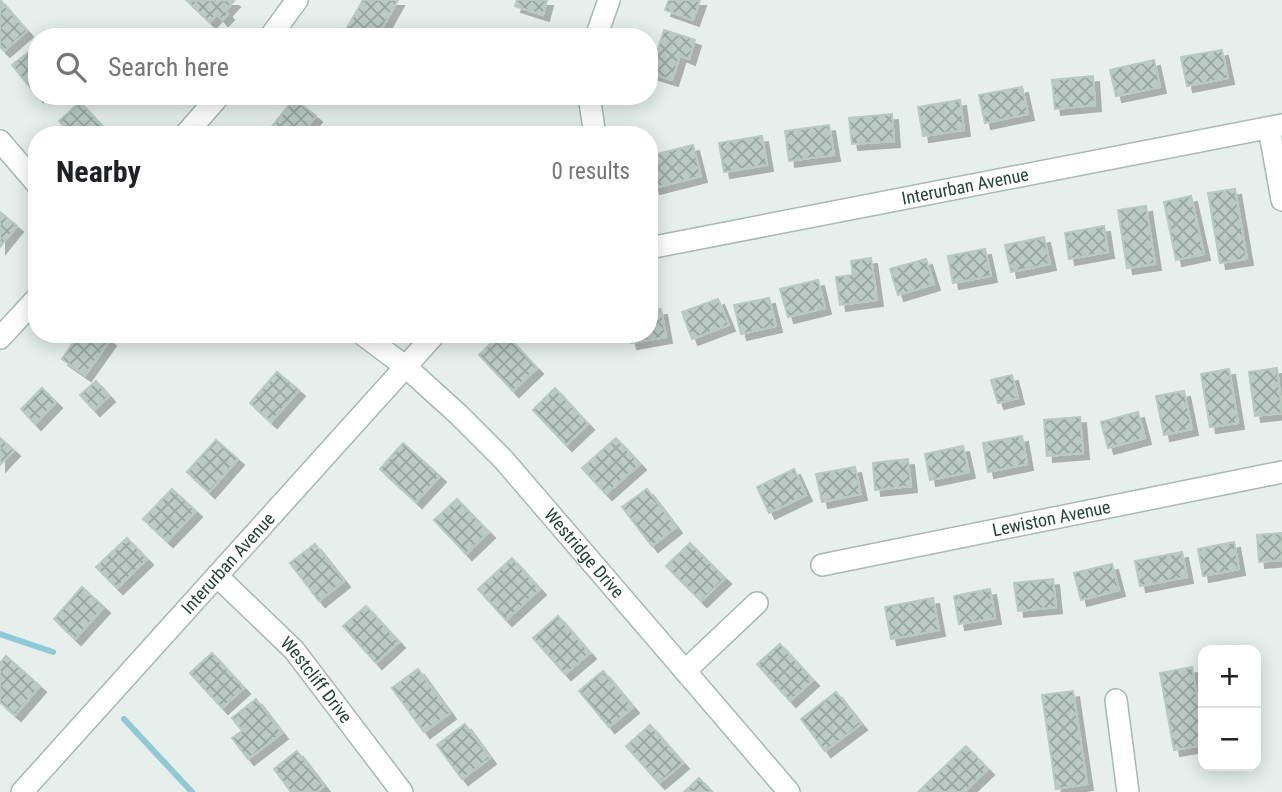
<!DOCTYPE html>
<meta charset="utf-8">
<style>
:root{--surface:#fff;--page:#f6f6f6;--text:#202124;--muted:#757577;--line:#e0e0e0}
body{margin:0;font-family:"Roboto Condensed",sans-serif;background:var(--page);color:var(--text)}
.controls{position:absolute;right:21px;bottom:21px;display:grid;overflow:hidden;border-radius:14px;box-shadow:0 4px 18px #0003}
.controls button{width:63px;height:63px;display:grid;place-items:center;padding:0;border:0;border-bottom:2px solid var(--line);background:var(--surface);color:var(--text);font:35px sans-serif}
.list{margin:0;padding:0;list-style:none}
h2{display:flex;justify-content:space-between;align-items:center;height:91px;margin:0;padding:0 28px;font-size:30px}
h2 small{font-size:23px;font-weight:400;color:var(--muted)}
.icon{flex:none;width:38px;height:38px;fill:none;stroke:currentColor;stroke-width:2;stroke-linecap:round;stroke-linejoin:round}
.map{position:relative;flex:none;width:1282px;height:792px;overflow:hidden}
.search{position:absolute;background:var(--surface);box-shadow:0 4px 18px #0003;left:28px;top:28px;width:630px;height:77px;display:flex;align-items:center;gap:18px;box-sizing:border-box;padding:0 24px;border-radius:28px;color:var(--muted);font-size:26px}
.panel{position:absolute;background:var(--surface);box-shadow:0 4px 18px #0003;left:28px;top:126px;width:630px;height:217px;border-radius:28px}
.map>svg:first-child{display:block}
</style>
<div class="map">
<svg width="1282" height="792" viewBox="0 0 1282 792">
<defs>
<pattern id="building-cross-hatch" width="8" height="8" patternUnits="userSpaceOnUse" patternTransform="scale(1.75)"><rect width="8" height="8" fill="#bbcac4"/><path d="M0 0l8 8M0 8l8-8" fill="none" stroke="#98a6a0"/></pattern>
<filter id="shadow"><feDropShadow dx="6" dy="6" stdDeviation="0" flood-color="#0004"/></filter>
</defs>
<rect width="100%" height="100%" fill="#e6efeb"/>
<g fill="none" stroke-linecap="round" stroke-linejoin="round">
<!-- stream -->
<path stroke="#8ec9d4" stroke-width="6" d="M0,634l53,18
M124,719l68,73"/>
</g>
<!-- building -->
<path fill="url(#building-cross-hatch)" stroke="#b8c9c2" stroke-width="2" filter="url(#shadow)" d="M0,0l27,31 -23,20 -4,-4z
M232,0l2,1 -9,10 3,3 -6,6 -5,-6 -7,8 -23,-21z
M363,0h35l-21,37h-21l-11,-6z
M517,0h30l-4,15 -28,-9z
M669,0h31l-7,20 -28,-10z
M664,30l31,10 -6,19 -9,-4 -8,25 -22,-7z
M33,49l4,5v42l-25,-31z
M1222,50l6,28 -41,8 -6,-29z
M1154,60l6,27 -44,9 -6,-26z
M1093,76l2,29 -40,4 -3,-29z
M1022,87l6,27 -43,9 -6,-28z
M294,99l22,17 -15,19h-36z
M960,100l4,30 -41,6 -5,-29z
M80,102l30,33h-38l-13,-14z
M892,114l2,27 -42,3 -3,-26z
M829,125l5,30 -45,6 -4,-30z
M762,136l5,29 -43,7 -5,-29z
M693,145l8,31 -47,12 -5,-16v-16z
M1235,189l12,70 -27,4 -12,-70z
M1191,196l13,58 -28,6 -12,-58z
M1146,206l9,58 -28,4 -9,-58z
M0,212l17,14 -17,21z
M1104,226l4,26 -39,7 -4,-26z
M1044,237l6,27 -39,8 -6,-27z
M985,249l6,27 -38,7 -5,-27z
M871,258l6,42 -37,5 -4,-28 17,-2 -2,-14z
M926,259l8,25 -36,11 -8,-26z
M818,280l7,28 -37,9 -8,-28z
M769,298l7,28 -35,8 -7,-29z
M718,299l11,26 -37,14 -10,-27z
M661,309l5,28 -35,6 -2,-9h20v-23z
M79,334h23l8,6 -25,35 -23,-16z
M500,334h5l32,34 -24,23 -34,-36z
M1277,368l5,45 -27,3 -6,-44z
M1229,369l9,54 -28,4 -9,-53z
M277,372l22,18 -28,32 -21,-19z
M1012,375l6,23 -20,5 -7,-23z
M96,381l13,15 -15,14 -14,-15z
M42,388l14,14 -21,22 -14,-15z
M555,388l33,36 -22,21 -33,-35z
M1184,391l8,38 -28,6 -8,-39z
M1138,412l7,26 -37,10 -7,-26z
M1080,417l3,36 -36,3 -3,-36z
M1022,436l5,28 -39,8 -5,-29z
M0,438l14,12 -14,15z
M616,438l24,26 -34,30 -24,-26z
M216,440l22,19 -29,33 -22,-20z
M403,443l37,33 -24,26 -36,-33z
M963,446l6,26 -39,8 -5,-26z
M908,459l3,27 -36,4 -2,-27z
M855,467l6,27 -39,8 -6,-28z
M794,469l12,26 -37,18 -12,-26z
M172,489l24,22 -29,30 -24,-22z
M647,489l29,38 -24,19 -30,-39z
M457,499l32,33 -23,22 -32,-34z
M1282,533v27l-23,2 -2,-27z
M127,538l20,21 -30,29 -21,-21z
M1234,542l5,27 -36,7 -5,-27z
M690,543l35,35 -24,23 -35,-35z
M315,544l29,37 -25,20 -29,-38z
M1182,552l5,25 -47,9 -5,-25z
M512,558l28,31 -34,31 -28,-31z
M1112,564l7,26 -38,10 -7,-27z
M1053,579l3,28 -38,4 -4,-28z
M82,587l22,20 -29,32 -21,-20z
M990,589l5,29 -36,6 -5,-28z
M933,598l6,32 -48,9 -6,-32z
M366,606l33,36 -23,21 -33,-37z
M558,616l32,37 -25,21 -32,-36z
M780,644l33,36 -23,21 -33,-37z
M212,653l32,35 -22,20 -32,-35z
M6,656l34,30 -25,29 -15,-13v-39z
M1192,667l11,66v12l-29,5 -14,-77z
M418,669l32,44 -26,19 -32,-44z
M603,671l30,36 -24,20 -30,-36z
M1073,691l14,93 -31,5 -14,-94z
M836,692l25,32 -36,27 -24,-32z
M256,699l26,34 -34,26 -16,-21 10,-7 -10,-13z
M465,724l25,34 -28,21 -25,-34z
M650,725l33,38 -24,20 -33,-37z
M966,746l22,23 -24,23h-46z
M297,751l27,35 -7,6h-26l-17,-23z
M699,778l13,14h-28z"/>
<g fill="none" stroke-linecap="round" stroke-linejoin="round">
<!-- minor casing -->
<g stroke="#a8b8b2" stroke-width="24">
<g id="minor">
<path d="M270,37l27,-37"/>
<path d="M596,37l13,-37"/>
<path d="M589,96l6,39"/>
<path d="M1269,128l13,72"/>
<path d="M185,135l34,-39"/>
<path d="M0,141l37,43"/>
<path id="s1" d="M649,248l633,-123"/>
<path id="s2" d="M362,334l44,33 53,48 44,44 286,333"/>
<path d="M0,338l37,-40"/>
<path id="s3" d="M822,565l460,-93"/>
<path id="s4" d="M217,576l77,74 108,142"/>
<path d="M685,671l72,-68"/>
<path d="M1116,700l12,92"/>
<path id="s5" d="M22,792l413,-458"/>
</g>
</g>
<!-- minor -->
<use href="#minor" stroke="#fff" stroke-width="21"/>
</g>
<g text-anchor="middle" stroke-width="5" stroke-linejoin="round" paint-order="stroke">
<!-- street labels -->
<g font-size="18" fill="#24423a" stroke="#f7fbf9">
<text dy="6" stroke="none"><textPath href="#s1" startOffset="322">Interurban Avenue</textPath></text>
<text dy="6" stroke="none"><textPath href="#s3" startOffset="234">Lewiston Avenue</textPath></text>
<text dy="6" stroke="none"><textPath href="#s2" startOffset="313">Westridge Drive</textPath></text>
<text dy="6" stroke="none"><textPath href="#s5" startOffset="308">Interurban Avenue</textPath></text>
<text dy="6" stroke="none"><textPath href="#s4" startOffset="144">Westcliff Drive</textPath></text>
</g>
</g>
</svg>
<div class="controls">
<button>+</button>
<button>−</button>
</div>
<div class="search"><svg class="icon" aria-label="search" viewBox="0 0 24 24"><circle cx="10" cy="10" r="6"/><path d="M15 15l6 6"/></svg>Search here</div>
<section class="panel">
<h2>Nearby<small>0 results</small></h2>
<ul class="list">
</ul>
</section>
</div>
